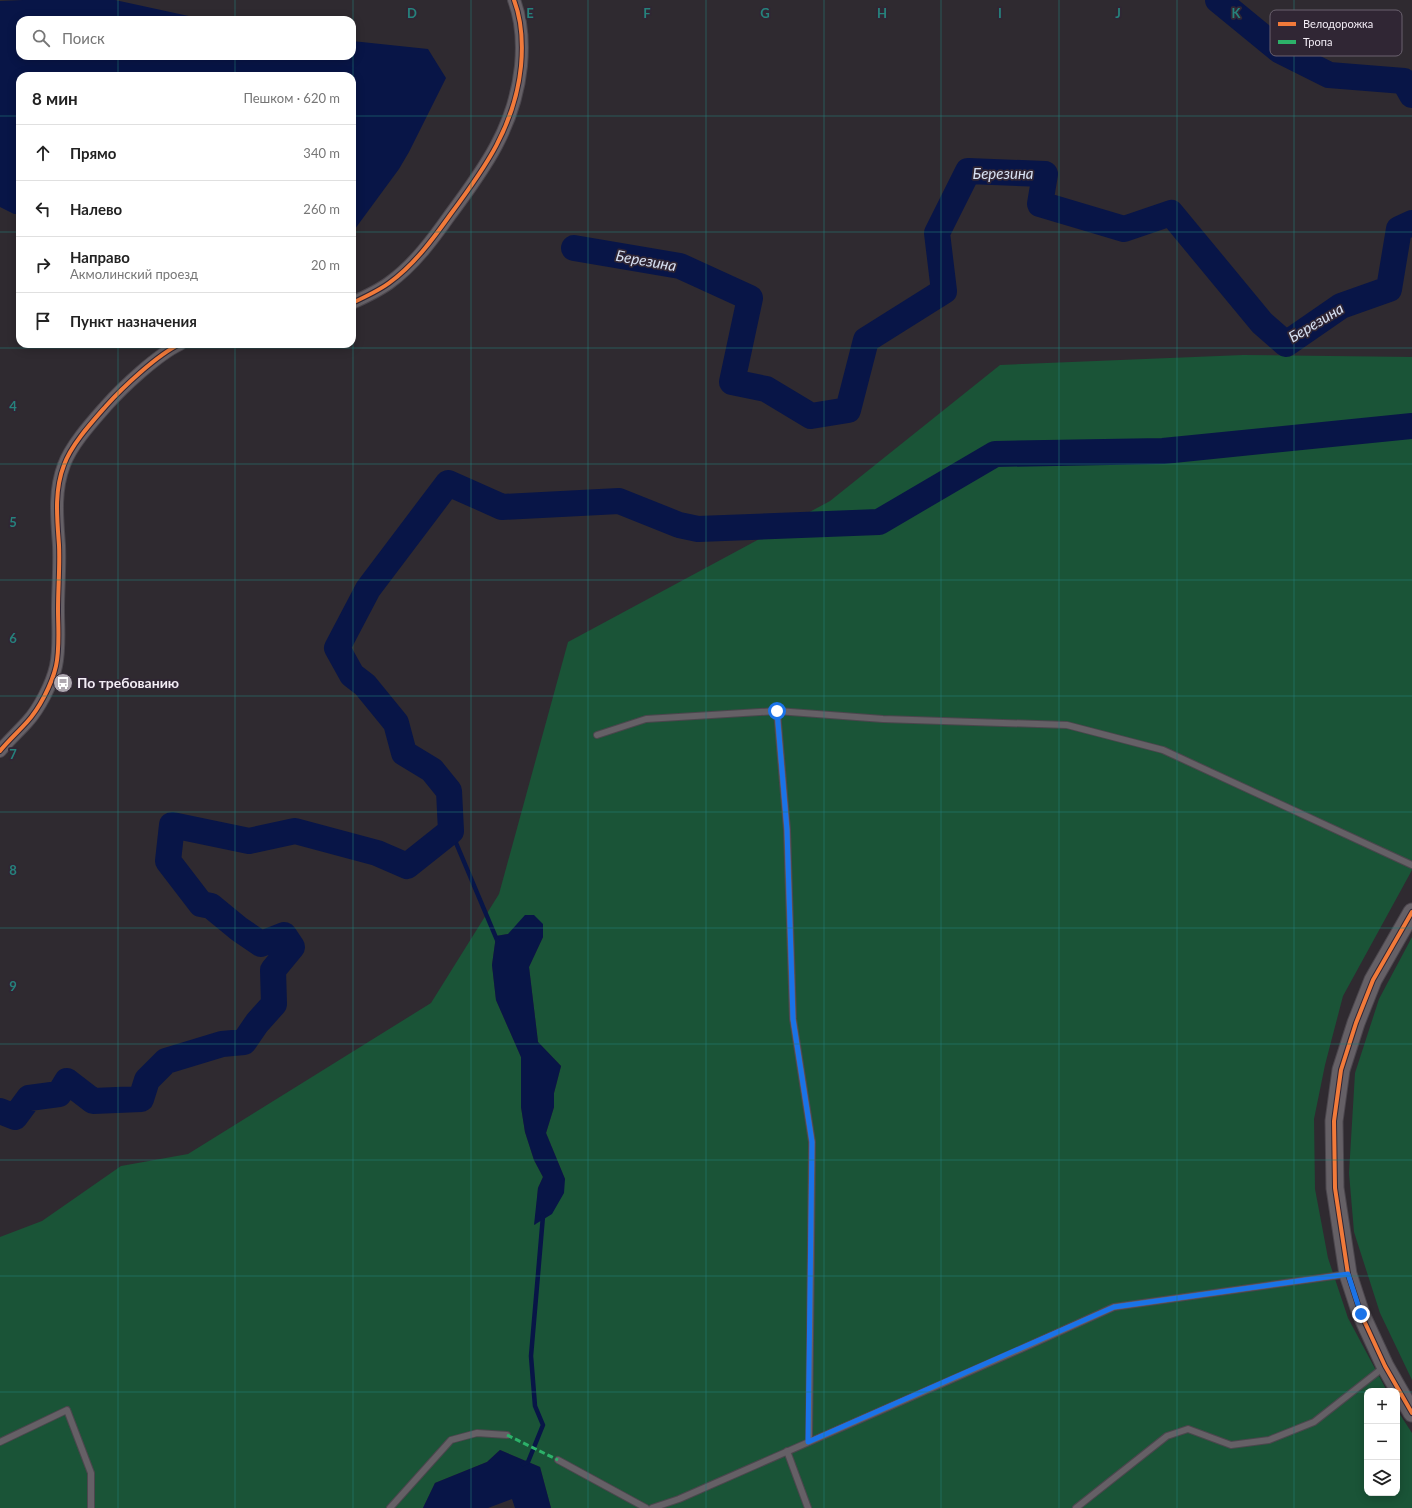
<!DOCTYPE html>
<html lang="ru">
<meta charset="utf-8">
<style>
:root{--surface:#fff;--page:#f2f2f2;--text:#222;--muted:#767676;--line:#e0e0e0}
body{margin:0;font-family:Lato,sans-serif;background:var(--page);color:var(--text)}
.controls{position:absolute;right:12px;bottom:12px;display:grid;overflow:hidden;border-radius:8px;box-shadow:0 2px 10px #0003}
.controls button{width:36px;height:36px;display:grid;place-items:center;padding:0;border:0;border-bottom:1px solid var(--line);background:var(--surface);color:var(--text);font:20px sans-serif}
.stop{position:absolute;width:12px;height:12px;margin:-9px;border:3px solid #1a73e8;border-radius:50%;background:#fff}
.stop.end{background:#1a73e8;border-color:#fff;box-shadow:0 1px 4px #0008}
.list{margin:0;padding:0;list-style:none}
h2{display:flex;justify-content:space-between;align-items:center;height:52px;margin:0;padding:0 16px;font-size:17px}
h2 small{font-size:13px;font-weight:400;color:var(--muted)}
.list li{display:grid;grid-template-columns:26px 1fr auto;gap:12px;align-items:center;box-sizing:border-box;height:56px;padding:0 16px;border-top:1px solid var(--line)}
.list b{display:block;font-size:15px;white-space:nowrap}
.list p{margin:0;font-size:13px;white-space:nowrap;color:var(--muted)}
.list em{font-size:13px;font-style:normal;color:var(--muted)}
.icon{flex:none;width:22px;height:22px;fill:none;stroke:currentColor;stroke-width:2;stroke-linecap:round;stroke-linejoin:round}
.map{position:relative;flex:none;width:1412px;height:1508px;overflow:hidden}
.search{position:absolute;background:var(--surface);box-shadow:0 2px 10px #0003;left:16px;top:16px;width:340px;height:44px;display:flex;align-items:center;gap:10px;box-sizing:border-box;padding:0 14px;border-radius:12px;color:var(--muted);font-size:15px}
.panel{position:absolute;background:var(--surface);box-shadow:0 2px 10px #0003;left:16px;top:72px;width:340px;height:276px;border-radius:12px}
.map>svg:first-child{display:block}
</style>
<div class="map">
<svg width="1412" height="1508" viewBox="0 0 1412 1508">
<rect width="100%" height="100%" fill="#2f2a30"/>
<!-- green -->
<path fill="#1a5437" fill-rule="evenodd" d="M1243,355l169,2v513l-69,126 -18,69 -11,54 1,70 13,69 20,60 39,73h-20v102h30v-83l15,23v75h-861l-11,-41 -40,-17 -13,12 -52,21 -12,25h-423v-271l42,-16 79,-55 67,-12 243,-151 68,-109 69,-252 262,-141 170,-136zM508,934l35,3 -14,30 9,75 23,24 -7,27v14l-8,26 19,46 -30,46 3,-37 5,-11 -9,-17 -9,-28 -4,-25v-50l-25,-57 -4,-35 4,-29z
M1412,937v443l-32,-67 -26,-81 -5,-59 6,-100 24,-74z"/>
<!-- water -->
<path fill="#081547" d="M23,0h92l92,20h-187v36h332v-15l76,8 18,29 -37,74 -10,17 -47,64v-157h-332v138h-6l-14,-7v-206z
M525,915h9l9,9v13l-14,30 9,75 23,24 -7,27v14l-8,26 19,46 -1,14 -12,21 -18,11 4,-37 5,-11 -9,-17 -9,-28 -4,-25v-50l-25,-57 -4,-35 4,-29 12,-2z
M500,1450l40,17 11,41h-36l-3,-9 -24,9h-65l12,-25 52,-21z"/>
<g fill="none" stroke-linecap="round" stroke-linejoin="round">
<!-- stream -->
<path stroke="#081547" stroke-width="4.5" d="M451,831l46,109
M523,1464l5,-2 15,-37 -8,-19 -4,-50 12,-140"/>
<!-- river -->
<path stroke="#081547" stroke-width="26" d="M1218,0l61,50 50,25 75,6 8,14
M574,248l106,18 70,32 -18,84 34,7 45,27 37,-6 18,-70 78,-49 -7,-58 31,-62 77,3 -5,30 84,25 47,-16 91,110 24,21 55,-38 48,-17 10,-60 13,-6
M0,1111l15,6 14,-19 30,-4 8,-13 26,20 48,-2 6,-19 19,-19 56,-17 22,-2 13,-19 17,-19 -1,-34 19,-23 -8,-12 -23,9 -22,-15 -28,-23 -10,-2 -33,-43 4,-36 77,16 46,-10 82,22 30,13 44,-35 -2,-40 -17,-21 -28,-17 -8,-30 -31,-38 -13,-10 -15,-27 31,-59 80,-106 54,24 117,-6 60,24 19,4 181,-7 116,-68 168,-3 249,-25"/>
<!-- lane casing -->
<g stroke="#4b464d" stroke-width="8">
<path id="lane" d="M777,711l10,119 6,189 19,123 -3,300
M597,735l49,-16 131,-8 106,8 184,6 96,25 249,115
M0,1442l67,-32 24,63v35
M787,1451l21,57
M558,1460l88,48
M390,1508l61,-68 26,-7 30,2
M652,1508l27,-9 342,-150 93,-42 234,-33
M1076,1508l91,-72 21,-7 43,16 38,-5 45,-18 70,-55"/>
</g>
<!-- street casing -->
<g stroke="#4b464d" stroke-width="14">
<path id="street" d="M352,303c13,-6 26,-12 37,-20 25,-18 44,-44 61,-68 35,-47 65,-89 71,-149 2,-22 1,-45 -7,-66
M0,751c8,-10 18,-19 27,-29 12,-13 25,-38 29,-56 4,-18 2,-38 2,-57 0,-21 2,-43 1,-64 -2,-27 -5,-54 5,-80 7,-20 28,-43 42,-59 17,-19 51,-51 74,-62"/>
</g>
<!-- secondary casing -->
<g stroke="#4b464d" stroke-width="19">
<path id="secondary" d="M1412,912l-39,68 -17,43 -15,47 -7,51 1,67 13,86 13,40 24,52 27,47"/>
</g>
<!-- lane -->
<use href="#lane" stroke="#656066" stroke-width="6"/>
<!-- street -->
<use href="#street" stroke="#656066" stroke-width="12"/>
<!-- secondary -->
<use href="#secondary" stroke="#656066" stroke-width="17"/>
<!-- quiet -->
<path stroke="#2db169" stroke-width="3" stroke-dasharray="6 3" stroke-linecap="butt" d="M507,1435l51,25"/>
<!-- cycleway casing -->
<g stroke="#302634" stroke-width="6">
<path id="cycleway" d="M352,303c13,-6 26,-12 37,-20 25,-18 44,-44 61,-68 35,-47 65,-89 71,-149 2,-22 1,-45 -7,-66
M0,751c8,-10 18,-19 27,-29 12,-13 25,-38 29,-56 4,-18 2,-38 2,-57 0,-21 2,-43 1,-64 -2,-27 -5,-54 5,-80 7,-20 28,-43 42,-59 17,-19 51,-51 74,-62
M1412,912l-39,68 -17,43 -15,47 -7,51 1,67 13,86 13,40 24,52 27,47"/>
</g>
<!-- cycleway -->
<use href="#cycleway" stroke="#f17a3a" stroke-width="4"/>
</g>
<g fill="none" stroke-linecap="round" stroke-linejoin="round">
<!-- route -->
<path stroke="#1a73e8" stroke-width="5" d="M777,711l10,119 6,189 19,123 -4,300 306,-135 234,-33 13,40"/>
</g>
<!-- grid -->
<path fill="none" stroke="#26827c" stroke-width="1" stroke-opacity="0.55" d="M118,0v20M235,0v20M353,0v1508M471,0v1508M588,0v1508M706,0v1508M824,0v1508M941,0v1508M1059,0v1508M1177,0v1508M1294,0v1508M118,56v20M235,56v20M0,116h20M352,116h1060M0,232h20M352,232h1060M118,344v1164M235,344v1164M0,348h1412M0,464h1412M0,580h1412M0,696h1412M0,812h1412M0,928h1412M0,1044h1412M0,1160h1412M0,1276h1412M0,1392h1367M1397,1392h15"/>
<!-- icons -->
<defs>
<g id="bus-disc" transform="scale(1)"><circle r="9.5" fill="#aea8b0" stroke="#302634"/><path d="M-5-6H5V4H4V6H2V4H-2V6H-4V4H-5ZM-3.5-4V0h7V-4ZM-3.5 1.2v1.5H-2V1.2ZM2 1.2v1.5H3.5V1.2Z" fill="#fff"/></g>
</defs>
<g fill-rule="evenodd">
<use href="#bus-disc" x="63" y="683"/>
</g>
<g text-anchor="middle" stroke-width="3.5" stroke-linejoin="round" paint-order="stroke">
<!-- poi labels -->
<g font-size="14" font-weight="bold" fill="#f2ecf5" stroke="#302634" text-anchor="start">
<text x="77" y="688">По требованию</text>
</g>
<!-- water labels -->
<g font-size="15" font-style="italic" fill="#d7e0f2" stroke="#302634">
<text x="1003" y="179">Березина</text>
<text transform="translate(646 261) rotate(10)" y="5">Березина</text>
<text transform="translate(1316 323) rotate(-31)" y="5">Березина</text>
</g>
</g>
<!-- legend -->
<rect x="1270" y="10" width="132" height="46" rx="6" fill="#302634" stroke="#6a616e" stroke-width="1"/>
<rect x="1278" y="22" width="18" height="4" fill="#f17a3a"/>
<rect x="1278" y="40" width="18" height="4" fill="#2db169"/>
<g font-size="11" fill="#f2ecf5">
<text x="1303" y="28">Велодорожка</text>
<text x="1303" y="46">Тропа</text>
</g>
<g font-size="13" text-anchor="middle" font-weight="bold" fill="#26827c" stroke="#302634" stroke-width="3.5" stroke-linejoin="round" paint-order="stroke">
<text x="412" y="18">D</text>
<text x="530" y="18">E</text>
<text x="647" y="18">F</text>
<text x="765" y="18">G</text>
<text x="882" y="18">H</text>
<text x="1000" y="18">I</text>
<text x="1118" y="18">J</text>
<text x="1236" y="18">K</text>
<text x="13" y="411">4</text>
<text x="13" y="527">5</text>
<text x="13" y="643">6</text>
<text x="13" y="759">7</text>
<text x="13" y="875">8</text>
<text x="13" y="991">9</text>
</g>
</svg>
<div class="controls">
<button>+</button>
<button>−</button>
<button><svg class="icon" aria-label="layers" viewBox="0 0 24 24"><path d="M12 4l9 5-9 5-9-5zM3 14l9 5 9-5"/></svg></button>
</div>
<div class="stop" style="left:777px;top:711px"></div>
<div class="stop end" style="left:1361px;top:1314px"></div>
<div class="search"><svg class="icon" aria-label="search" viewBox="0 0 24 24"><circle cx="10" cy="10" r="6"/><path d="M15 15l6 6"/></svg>Поиск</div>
<section class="panel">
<h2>8 мин<small>Пешком · 620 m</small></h2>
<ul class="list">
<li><svg class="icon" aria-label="ahead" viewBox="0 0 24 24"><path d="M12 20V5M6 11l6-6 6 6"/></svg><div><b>Прямо</b></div><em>340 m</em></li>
<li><svg class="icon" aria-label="left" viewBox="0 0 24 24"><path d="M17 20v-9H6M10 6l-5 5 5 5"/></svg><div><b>Налево</b></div><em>260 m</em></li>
<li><svg class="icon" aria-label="right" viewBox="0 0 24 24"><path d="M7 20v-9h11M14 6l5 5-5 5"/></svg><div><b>Направо</b><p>Акмолинский проезд</p></div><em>20 m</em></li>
<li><svg class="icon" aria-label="arrive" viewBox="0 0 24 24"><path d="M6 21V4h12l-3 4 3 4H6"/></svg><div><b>Пункт назначения</b></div></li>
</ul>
</section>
</div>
